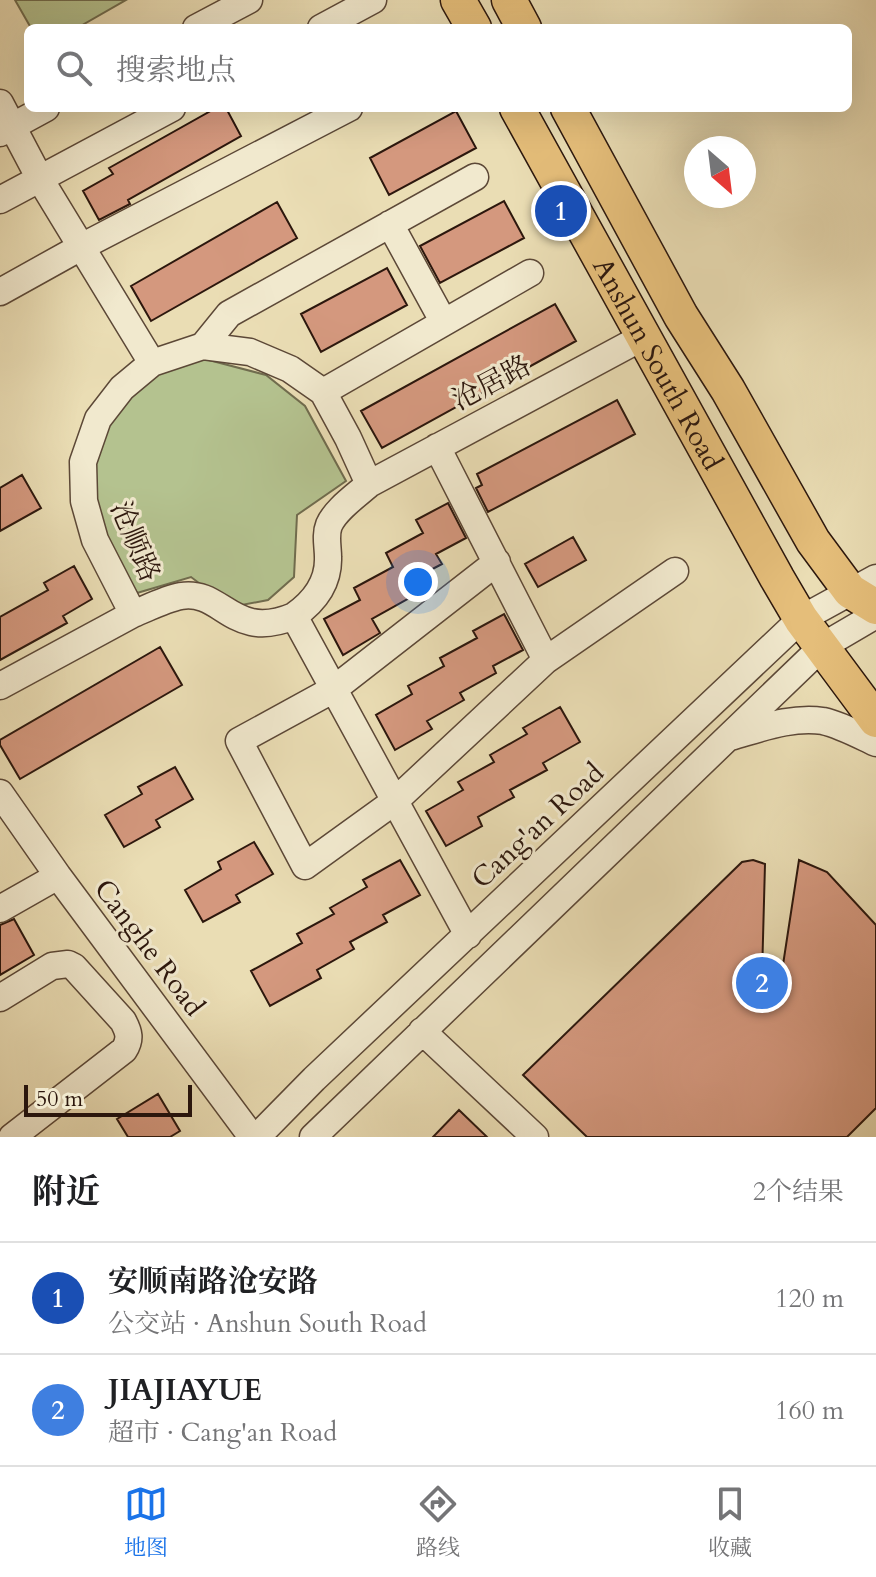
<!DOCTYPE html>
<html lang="zh">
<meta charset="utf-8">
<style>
:root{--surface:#fff;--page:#f6f6f6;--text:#202124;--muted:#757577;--line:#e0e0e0;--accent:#1a73e8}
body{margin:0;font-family:Cardo,"Noto Serif SC",serif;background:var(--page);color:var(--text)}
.compass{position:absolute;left:684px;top:136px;width:72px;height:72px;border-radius:50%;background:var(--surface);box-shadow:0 8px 32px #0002;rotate:152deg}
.scale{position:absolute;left:24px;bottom:20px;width:168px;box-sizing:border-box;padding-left:8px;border:4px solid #2c170d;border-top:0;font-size:22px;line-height:28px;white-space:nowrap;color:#2c170d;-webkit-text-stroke:6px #f1e9ce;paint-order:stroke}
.you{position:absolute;left:418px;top:582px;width:28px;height:28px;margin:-20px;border:6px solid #fff;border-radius:50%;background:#1a73e8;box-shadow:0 0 0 12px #1a73e833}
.badge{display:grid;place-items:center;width:52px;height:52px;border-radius:50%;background:var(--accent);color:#fff;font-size:26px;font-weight:700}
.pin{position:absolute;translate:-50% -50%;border:4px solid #fff;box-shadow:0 2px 8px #0006}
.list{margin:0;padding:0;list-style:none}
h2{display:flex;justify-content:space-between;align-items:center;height:104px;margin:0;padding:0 32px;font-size:34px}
h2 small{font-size:26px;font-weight:400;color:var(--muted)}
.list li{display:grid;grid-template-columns:52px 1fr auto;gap:24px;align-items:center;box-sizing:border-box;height:112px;padding:0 32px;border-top:2px solid var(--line)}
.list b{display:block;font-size:30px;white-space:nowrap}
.list p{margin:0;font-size:26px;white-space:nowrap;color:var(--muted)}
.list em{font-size:26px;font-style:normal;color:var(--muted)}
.icon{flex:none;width:44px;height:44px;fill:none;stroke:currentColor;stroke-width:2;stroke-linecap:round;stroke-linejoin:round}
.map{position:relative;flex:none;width:876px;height:1137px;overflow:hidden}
.search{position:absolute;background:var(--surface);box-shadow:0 8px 32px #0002;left:24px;right:24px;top:24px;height:88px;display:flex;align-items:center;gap:20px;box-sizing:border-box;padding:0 28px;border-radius:12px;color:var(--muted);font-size:30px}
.sheet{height:328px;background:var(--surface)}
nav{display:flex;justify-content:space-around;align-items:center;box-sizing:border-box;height:112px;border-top:2px solid var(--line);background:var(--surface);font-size:22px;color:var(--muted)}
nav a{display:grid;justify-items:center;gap:4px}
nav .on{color:var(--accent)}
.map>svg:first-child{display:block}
</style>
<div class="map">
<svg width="876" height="1137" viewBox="0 0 876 1137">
<rect width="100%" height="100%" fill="#eaddb4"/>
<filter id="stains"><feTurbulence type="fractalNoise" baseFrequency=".0025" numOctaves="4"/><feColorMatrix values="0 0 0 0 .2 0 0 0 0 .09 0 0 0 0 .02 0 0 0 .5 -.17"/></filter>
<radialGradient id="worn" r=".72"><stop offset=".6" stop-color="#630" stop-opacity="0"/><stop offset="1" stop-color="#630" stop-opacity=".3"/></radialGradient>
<!-- green -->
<path fill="#b4c28f" stroke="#706c4e" stroke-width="2" d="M15,0h111l-49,28h-46z
M201,358l65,17 39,31 41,75 -49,34 -3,62 -26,23 -37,7 -40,-30 -54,16 -42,-75 -10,-52 17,-43 42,-48z"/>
<!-- building -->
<path fill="#d4987e" stroke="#2c170d" stroke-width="2" d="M216,108h10l15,28 -113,64 2,4 -31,16 -16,-29 30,-17 -4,-6z
M456,111l20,37 -87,47 -19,-37z
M504,201l20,37 -84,45 -20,-37z
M277,202l20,36 -146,83 -20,-35z
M387,268l20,37 -86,47 -20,-38z
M555,304l21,37 -194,107 -21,-37z
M617,400l18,34 -147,78 -12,-24 6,-3 -5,-11z
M22,475l19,33 -41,23v-43z
M448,503l18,35 -30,16 6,10 -38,20 7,13 -39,22 8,14 -37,22 -19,-36 36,-19 -6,-12 39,-21 -7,-14 37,-20 -7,-13z
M573,537l13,23 -48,27 -13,-23z
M74,566l18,33 -29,17 4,7 -67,37v-43l48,-27 -4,-7z
M504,614l19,36 -30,16 3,7 -36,20 4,7 -37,21 5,8 -37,21 -19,-35 36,-21 -4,-8 36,-20 -4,-8 37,-20 -4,-7z
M160,647l22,38 -162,94 -20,-34v-5z
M560,707l20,35 -37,21 4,7 -37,20 4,7 -36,20 4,9 -36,20 -20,-35 37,-21 -5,-8 36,-20 -4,-7 37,-21 -4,-6z
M175,767l18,32 -37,21 4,7 -36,20 -19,-32 37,-21 -4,-7z
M254,842l19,32 -37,21 4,7 -37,20 -18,-32 36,-21 -3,-7z
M400,860l20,35 -37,20 4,7 -37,20 4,7 -37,21 4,8 -51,28 -19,-35 51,-28 -5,-9 37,-20 -4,-6 37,-21 -4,-7z
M753,860l12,4 -3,112 19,2 18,-118 28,12 49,53v183l-29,29h-260l-64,-62 219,-213z
M14,919l20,36 -34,20v-50z
M158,1094l22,37 -10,6h-42l-11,-18z
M459,1110l28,27h-54z"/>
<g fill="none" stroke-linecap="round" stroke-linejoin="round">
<!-- minor casing -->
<g stroke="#5c4837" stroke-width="29">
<path id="minor" d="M196,28l53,-28
M321,28l52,-28
M0,103l40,76 112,184
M0,133l46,-25
M0,200l172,-92
M390,224l53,97
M0,292l81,-45 268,-139
M203,346l26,-32 246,-137
M323,392l207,-119
M437,447l109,213
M369,484l274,-147
M497,562l-163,127 -95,52 66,125 90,-65 151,-141 129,-89
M294,616c20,-14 35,-33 34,-59 0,-10 -3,-22 1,-32 7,-16 27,-29 40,-41l-21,-46 -25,-46 -33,-23 -40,-17 -47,-6 -51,17 -30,25 -24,31 -15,43 1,39 11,39 38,74c15,-6 32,-15 48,-18 42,-7 51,46 113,20l174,319
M0,686l133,-72
M730,737c29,-8 62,-21 93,-16 18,4 36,14 53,22
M0,793l58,83 194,261
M0,909l58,-33
M0,998l52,-32 16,-2 6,3 49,54c6,11 8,18 1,29l-112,87
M422,1031l113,106
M257,1137l57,-58 487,-460 75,-41
M313,1137l510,-491 53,-31"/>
</g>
<!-- major casing -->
<g stroke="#2c170d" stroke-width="37">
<g id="major">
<path d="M458,0l16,28"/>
<path d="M509,0l15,28"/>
<path id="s1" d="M517,108l260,470 24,41 75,101"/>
<path d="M568,108l113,208 47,74 85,151 37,50 26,16"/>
</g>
</g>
<!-- minor -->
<use href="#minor" stroke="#f1e9ce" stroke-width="26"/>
<!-- major -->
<use href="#major" stroke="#e5be7a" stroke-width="34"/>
</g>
<g text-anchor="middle" stroke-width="6" stroke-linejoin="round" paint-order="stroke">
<!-- street labels -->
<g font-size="28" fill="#2c170d" stroke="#f1e9ce">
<text dy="10" stroke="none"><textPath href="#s1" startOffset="292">Anshun South Road</textPath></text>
<text transform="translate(491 382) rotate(-28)" y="10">沧居路</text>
<text transform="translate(136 541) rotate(67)" y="10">沧顺路</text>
<text transform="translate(537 825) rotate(-43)" y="10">Cang'an Road</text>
<text transform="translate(150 947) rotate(53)" y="10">Canghe Road</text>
</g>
</g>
<rect width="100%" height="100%" filter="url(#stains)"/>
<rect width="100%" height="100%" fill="url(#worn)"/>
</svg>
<svg class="compass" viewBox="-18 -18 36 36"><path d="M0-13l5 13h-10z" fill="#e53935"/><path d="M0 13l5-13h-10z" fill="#757577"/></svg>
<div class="scale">50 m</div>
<div class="you"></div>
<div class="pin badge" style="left:561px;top:211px;background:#1a4fb4">1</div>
<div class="pin badge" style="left:762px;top:983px;background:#3f7fe0">2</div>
<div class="search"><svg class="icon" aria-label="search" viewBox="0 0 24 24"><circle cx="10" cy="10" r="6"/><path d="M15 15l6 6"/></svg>搜索地点</div>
</div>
<section class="sheet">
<h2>附近<small>2个结果</small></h2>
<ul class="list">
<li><span class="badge" style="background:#1a4fb4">1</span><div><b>安顺南路沧安路</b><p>公交站 · Anshun South Road</p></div><em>120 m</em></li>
<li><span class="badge" style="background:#3f7fe0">2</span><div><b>JIAJIAYUE</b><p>超市 · Cang'an Road</p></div><em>160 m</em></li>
</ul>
</section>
<nav>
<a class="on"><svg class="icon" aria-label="map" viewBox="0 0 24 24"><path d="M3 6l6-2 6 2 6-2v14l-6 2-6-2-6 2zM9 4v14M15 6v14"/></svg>地图</a>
<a><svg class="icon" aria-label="directions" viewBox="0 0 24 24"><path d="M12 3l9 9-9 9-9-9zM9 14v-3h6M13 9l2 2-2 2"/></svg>路线</a>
<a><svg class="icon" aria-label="saved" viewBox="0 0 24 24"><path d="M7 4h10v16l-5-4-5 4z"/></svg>收藏</a>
</nav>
